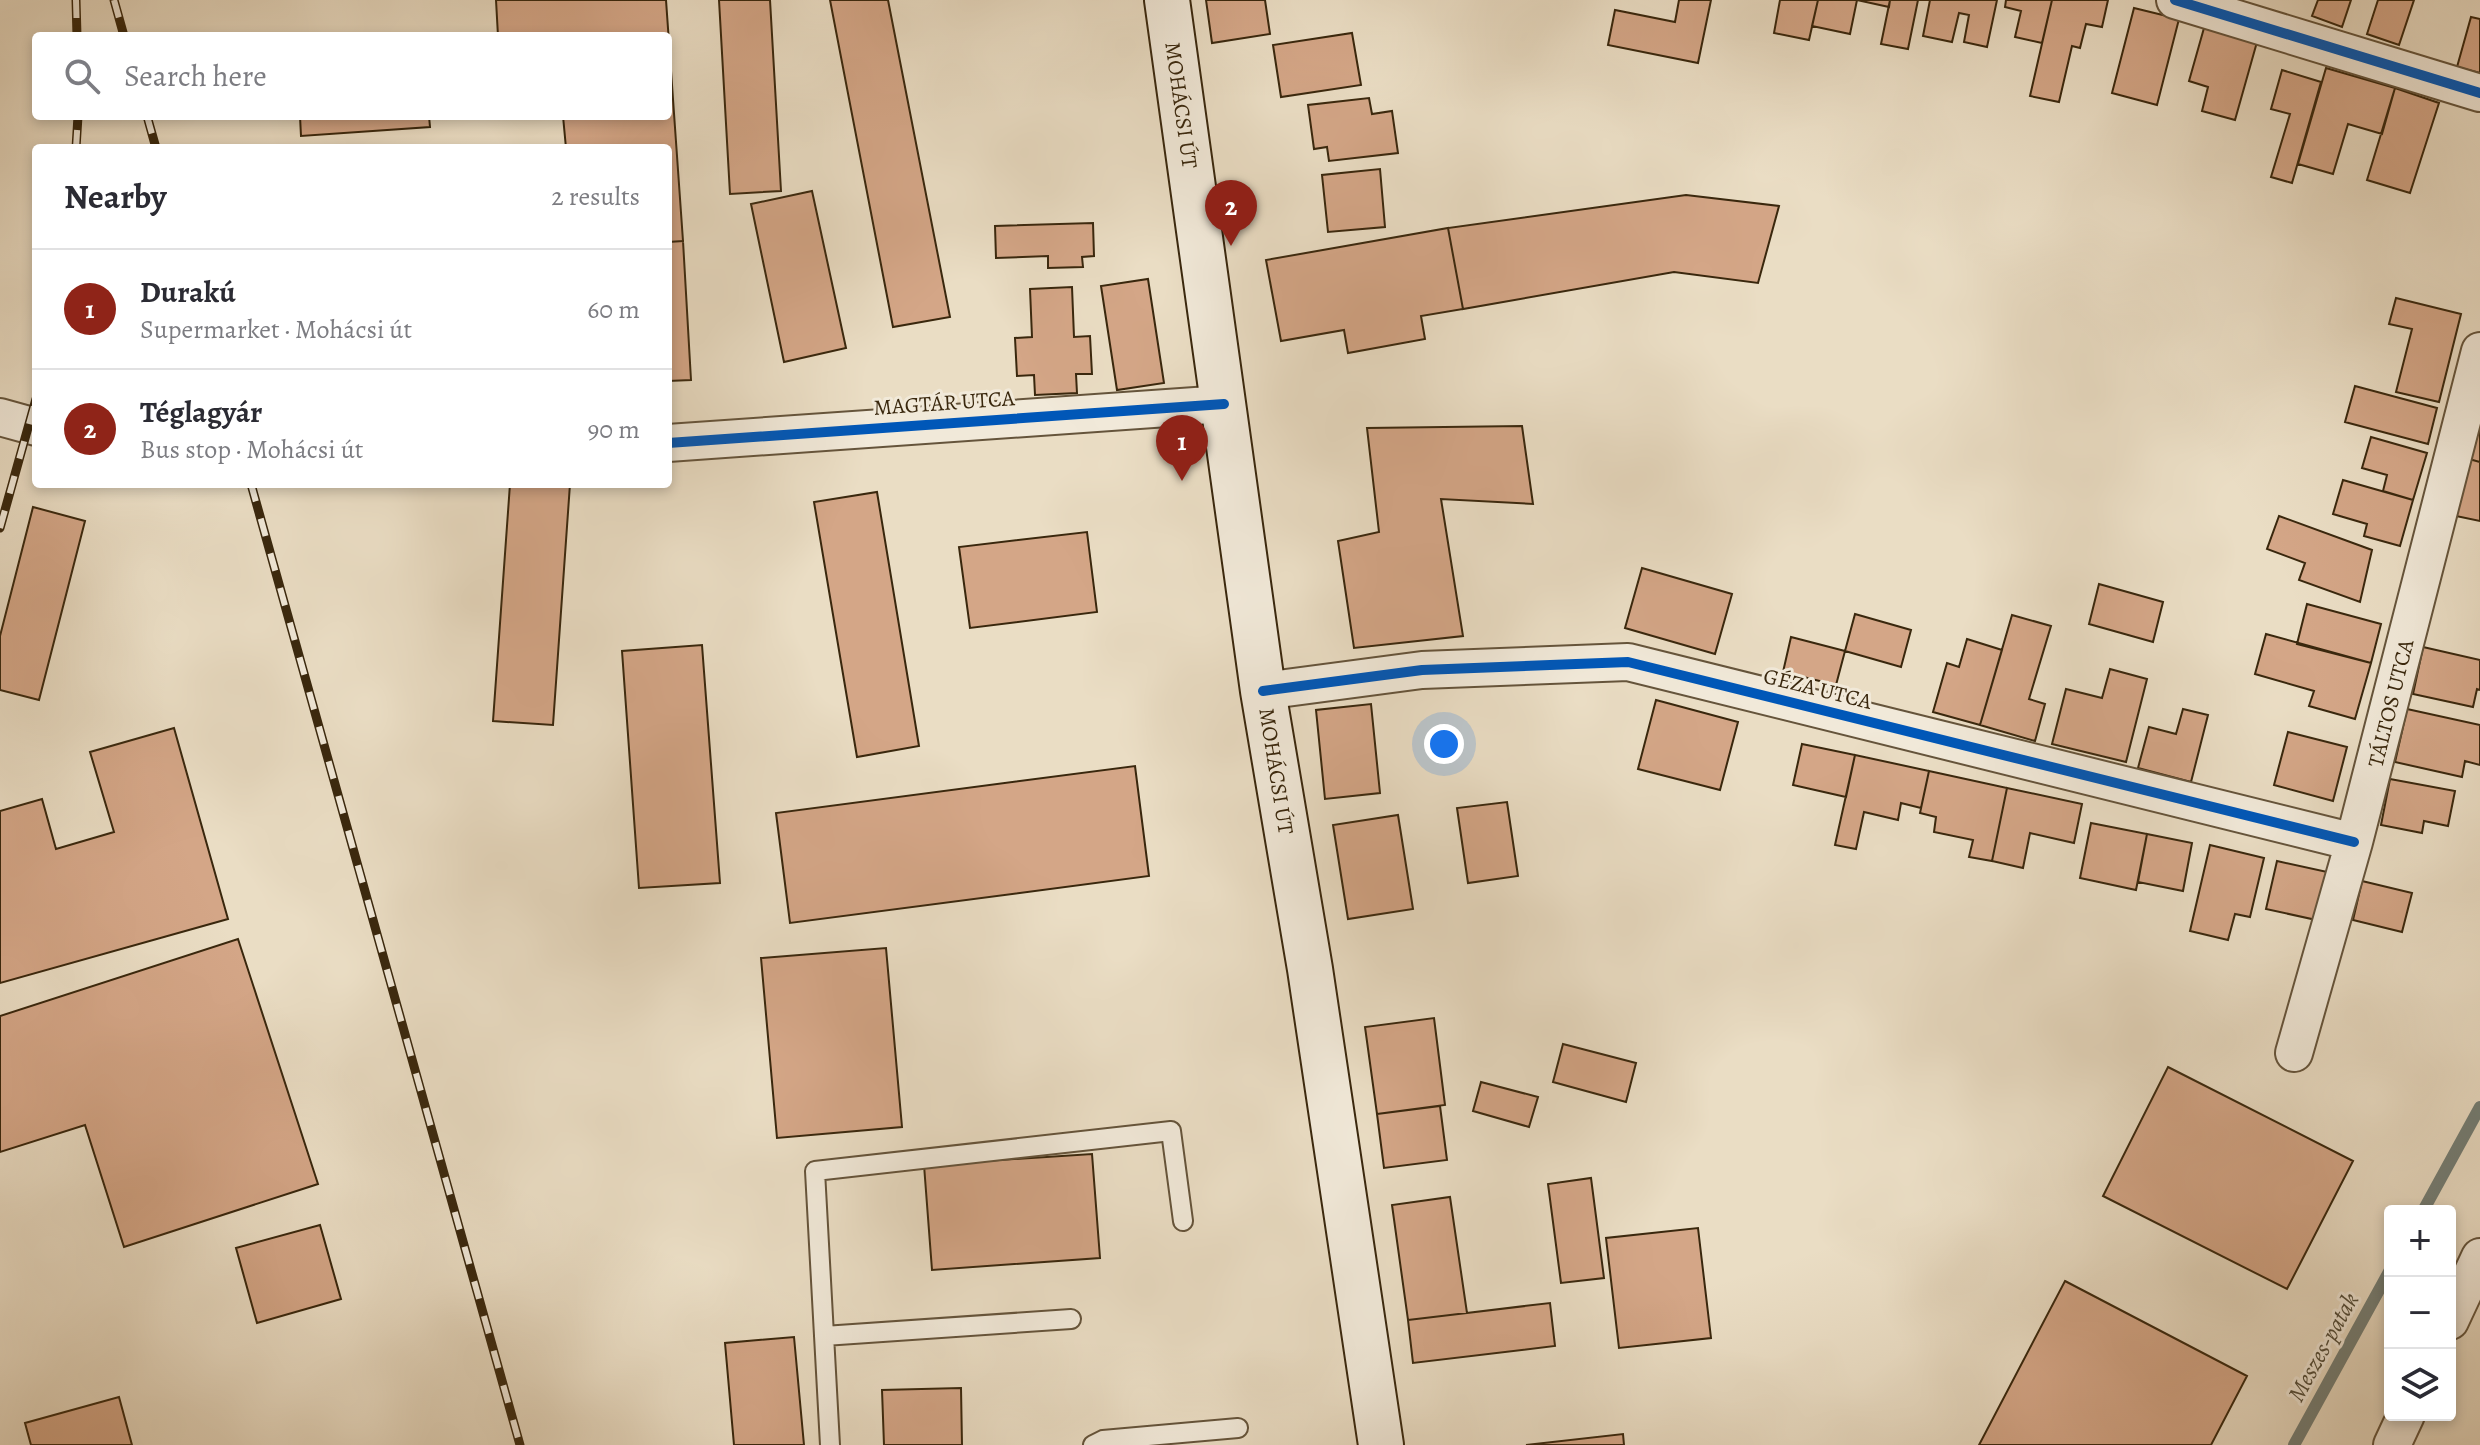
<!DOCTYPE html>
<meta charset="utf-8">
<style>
:root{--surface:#fff;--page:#f7f7f7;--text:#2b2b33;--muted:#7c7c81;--line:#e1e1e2;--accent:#8f2418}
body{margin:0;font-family:Alegreya,serif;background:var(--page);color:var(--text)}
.controls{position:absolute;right:24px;bottom:24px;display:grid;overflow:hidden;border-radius:8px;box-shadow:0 4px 12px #0003}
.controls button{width:72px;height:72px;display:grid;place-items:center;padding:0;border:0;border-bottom:2px solid var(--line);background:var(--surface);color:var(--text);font:40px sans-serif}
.you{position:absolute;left:1444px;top:744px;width:28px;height:28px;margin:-20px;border:6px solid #fff;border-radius:50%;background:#1a73e8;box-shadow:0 0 0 12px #1a73e833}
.badge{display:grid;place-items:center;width:52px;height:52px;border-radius:50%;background:var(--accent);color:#fff;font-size:26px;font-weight:700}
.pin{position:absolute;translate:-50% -66px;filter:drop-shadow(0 2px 4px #0008)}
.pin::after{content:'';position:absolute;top:42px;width:28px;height:24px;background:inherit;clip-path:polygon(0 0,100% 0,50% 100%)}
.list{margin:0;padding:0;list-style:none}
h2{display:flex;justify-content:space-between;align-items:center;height:104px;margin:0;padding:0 32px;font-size:34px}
h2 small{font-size:26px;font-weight:400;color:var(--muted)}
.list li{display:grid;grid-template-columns:52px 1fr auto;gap:24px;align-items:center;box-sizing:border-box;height:120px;padding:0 32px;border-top:2px solid var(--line)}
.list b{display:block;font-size:30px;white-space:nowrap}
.list p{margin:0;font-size:26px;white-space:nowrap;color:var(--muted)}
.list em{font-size:26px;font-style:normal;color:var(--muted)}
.icon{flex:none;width:44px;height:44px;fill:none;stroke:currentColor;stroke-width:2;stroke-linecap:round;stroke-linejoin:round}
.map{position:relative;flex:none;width:2480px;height:1445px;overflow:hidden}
.search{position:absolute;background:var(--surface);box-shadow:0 4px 12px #0003;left:32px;top:32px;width:640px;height:88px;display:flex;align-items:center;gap:20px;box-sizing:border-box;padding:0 28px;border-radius:8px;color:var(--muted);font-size:30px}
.panel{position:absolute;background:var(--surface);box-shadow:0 4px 12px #0003;left:32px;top:144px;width:640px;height:344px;border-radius:8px}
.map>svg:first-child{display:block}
</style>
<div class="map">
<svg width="2480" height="1445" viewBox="0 0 2480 1445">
<rect width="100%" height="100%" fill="#eaddc4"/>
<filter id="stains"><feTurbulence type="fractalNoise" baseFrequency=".0025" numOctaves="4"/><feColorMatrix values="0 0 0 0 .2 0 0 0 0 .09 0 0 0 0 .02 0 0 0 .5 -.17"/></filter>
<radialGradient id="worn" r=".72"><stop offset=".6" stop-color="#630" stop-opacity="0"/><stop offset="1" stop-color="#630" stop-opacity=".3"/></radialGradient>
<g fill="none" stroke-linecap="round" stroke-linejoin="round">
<!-- stream -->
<path stroke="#747f77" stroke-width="12" d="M2423,1211l57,-104
M2294,1445l96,-175"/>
</g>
<!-- building -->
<path fill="#d4a687" stroke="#39270d" stroke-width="2" d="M496,0h170l17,241 -15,1v-94h-102l-3,-32h105v-80h-170z
M719,0h51l11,191 -51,3z
M830,0h58l62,317 -57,10z
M1206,0h59l5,34 -58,9z
M1679,0h32l-13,63 -90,-18 7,-35 60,12z
M1780,0h38l-9,40 -35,-7z
M1818,0h72l-1,7 -32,-7 -7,34 -38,-8z
M1890,0h40h-12l-10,49 -27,-5z
M1930,0h67l-10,47 -23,-5 5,-27 -10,-2 -7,29 -29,-6z
M2006,0h46l-10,43 -27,-6 6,-26 -16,-4z
M2052,0h56l-6,27 -16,-3 -6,24 -8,-2 -13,56 -29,-6z
M2318,0h33l-9,27 -30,-11z
M2378,0h36l-15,45 -32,-11z
M2134,8l45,11 -22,86 -45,-12z
M2471,17l9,2v54l-23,-6z
M2204,28l53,14 -22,78 -33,-9 6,-24 -19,-6z
M1352,33l9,52 -80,12 -8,-52z
M2326,68l69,20 -13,46 -34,-10 -15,50 -35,-10z
M2282,70l39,12 -29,101 -21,-6 19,-63 -19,-5z
M2395,88l44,15 -29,90 -43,-13z
M1369,98l3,16 20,-3 6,42 -69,8 -2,-14 -13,2 -6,-44z
M300,116h129l1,11 -129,9z
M1380,169l5,58 -57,5 -6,-57z
M812,191l34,157 -62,14 -33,-158z
M1686,195l93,11 -21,77 -84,-11 -211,37 -15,-81z
M1093,223l1,33 -12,1 1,10 -35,1v-12l-52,2 -1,-32z
M1448,228l15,81 -42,7 4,23 -77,14 -4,-23 -63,11 -15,-81z
M683,241l8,139 -23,1v-139z
M1148,279l16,104 -47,7 -16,-104z
M1072,287l2,50 16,-1 2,38h-16l1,19 -42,2 -1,-20 -17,1 -2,-38 17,-1 -2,-48z
M2396,298l65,16 -22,88 -43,-10 16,-63 -23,-5z
M2355,386l82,22 -9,36 -83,-22z
M2480,418v44l-11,-3z
M1522,426l11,78 -92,-5 22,137 -109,12 -16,-107 41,-9 -12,-104z
M2371,437l56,16 -14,47 -30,-9 4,-16 -25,-7z
M2469,459l11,3v59l-24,-5z
M2343,480l70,20 -13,46 -36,-10 3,-12 -34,-10z
M510,484h60l-17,241 -60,-4z
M877,492l42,254 -62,11 -43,-255z
M33,507l52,14 -46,179 -39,-10v-54z
M2279,516l93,34 -12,52 -61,-22 6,-17 -38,-14z
M1087,532l10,80 -127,16 -11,-81z
M1642,568l90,26 -17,60 -90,-26z
M2099,584l64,18 -10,40 -64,-18z
M2307,604l74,20 -10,39 -74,-19z
M1855,614l56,16 -10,37 -56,-16z
M2012,615l39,11 -22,73 16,5 -10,37 -55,-16z
M2266,634l105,29 -16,56 -46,-13 5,-15 -59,-17z
M1791,637l54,14 -9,34 -53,-13z
M1967,639l35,11 -22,75 -47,-13 14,-49 12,4z
M702,645l18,238 -81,5 -17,-237z
M2423,647l57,13v30l-3,-1 -4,18 -60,-13z
M2110,669l37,10 -21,83 -74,-18 14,-55 36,9z
M1656,700l82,22 -18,68 -82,-21z
M1371,704l9,89 -55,6 -9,-89z
M2183,709l25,6 -17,67 -53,-14 11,-41 27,7z
M2407,709l73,16v40l-15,-4 -3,16 -67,-15z
M174,728l54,191 -228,64v-172l42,-12 14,50 58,-17 -24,-80z
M2288,732l59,15 -14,54 -59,-16z
M1802,744l53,11 -9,42 -53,-12z
M1855,755l74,16 -8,37 -20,-5 -3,17 -34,-8 -8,37 -21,-4z
M1135,766l14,110 -359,47 -14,-110z
M1929,771l78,17 -15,73 -23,-4 4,-17 -39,-8 2,-15 -16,-4z
M2390,779l65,12 -7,35 -24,-5 -2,12 -41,-8z
M2007,788l75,16 -8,39 -44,-10 -7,35 -31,-7z
M1507,802l11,74 -50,7 -11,-75z
M1398,815l15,94 -65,10 -15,-94z
M2091,823l56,11 -11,56 -56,-12z
M2147,834l45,9 -9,48 -45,-9z
M2210,845l54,13 -14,59 -15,-3 -7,26 -38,-9z
M2277,861l64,14 -11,48 -64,-14z
M2362,881l50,12 -10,39 -49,-12z
M238,939l80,245 -194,63 -39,-122 -85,27v-136z
M886,948l16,179 -125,11 -16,-180z
M1434,1018l11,87 -68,9 -12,-87z
M1563,1044l73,19 -10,39 -73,-20z
M2168,1067l185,94 -66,128 -184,-93z
M1481,1082l57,15 -9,30 -56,-16z
M1440,1106l7,54 -63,8 -7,-54z
M1092,1154l8,104 -168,12 -8,-105z
M1591,1178l13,100 -43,5 -13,-99z
M1450,1197l17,116 -59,7 -16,-115z
M320,1225l21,74 -84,24 -21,-75z
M1698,1228l13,110 -92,10 -13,-110z
M2065,1281l182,95 -36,69h-232z
M1550,1303l5,43 -142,17 -5,-43z
M794,1337l10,108h-70l-9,-102z
M961,1388l1,57h-78l-2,-55z
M119,1397l13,48h-101l-6,-22z
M1623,1434l1,11h-98z"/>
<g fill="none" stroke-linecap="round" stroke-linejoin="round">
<!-- lane casing -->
<g stroke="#65543b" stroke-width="22">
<path id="lane" d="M824,1336l247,-17
M830,1445l-15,-274 356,-40 12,90
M1093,1445l10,-5 135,-12"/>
</g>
<!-- street casing -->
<g stroke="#65543b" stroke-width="40">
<path id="street" d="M2175,0l305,93
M0,417l36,10
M668,443l556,-39
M1263,691l159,-21 206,-8 726,180
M2294,1053l60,-211 126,-491
M2450,1321l30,-64
M2392,1445l14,-30"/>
</g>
<!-- secondary casing -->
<g stroke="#39270d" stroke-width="48">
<path id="secondary" d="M1167,0l96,691 47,278 71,476"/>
</g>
<!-- lane -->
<use href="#lane" stroke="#f1e9d9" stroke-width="18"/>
<!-- street -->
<use href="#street" stroke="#f1e9d9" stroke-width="36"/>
<!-- secondary -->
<use href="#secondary" stroke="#f1e9d9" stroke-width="44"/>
<!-- rail casing -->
<g stroke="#39270d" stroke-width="9">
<path id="rail" d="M76,0l1,36
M114,0l10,36
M147,116l9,32
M76,148l2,-32
M251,484l269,961
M0,528l36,-129"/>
</g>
<!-- rail -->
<use href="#rail" stroke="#f1e9d9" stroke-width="6" stroke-dasharray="18" stroke-linecap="butt"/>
<!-- cycleway casing -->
<g stroke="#f1e9d9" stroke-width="15">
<path id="cycleway" d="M2175,0l305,93
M668,443l556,-39
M1263,691l159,-21 206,-8 726,180"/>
</g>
<!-- cycleway -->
<use href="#cycleway" stroke="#0057b8" stroke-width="10"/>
</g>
<g text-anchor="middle" stroke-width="6" stroke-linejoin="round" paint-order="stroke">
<!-- street labels -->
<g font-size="22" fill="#39270d" stroke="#f1e9d9">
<text transform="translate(1182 105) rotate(82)" y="8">MOHÁCSI ÚT</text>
<text transform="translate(944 402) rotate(-4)" y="8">MAGTÁR UTCA</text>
<text transform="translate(1818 688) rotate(14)" y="8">GÉZA UTCA</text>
<text transform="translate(2390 703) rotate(-76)" y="8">TÁLTOS UTCA</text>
<text transform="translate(1277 771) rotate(81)" y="8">MOHÁCSI ÚT</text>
</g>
<!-- water labels -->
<g font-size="24" font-style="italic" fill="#524c39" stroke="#f1e9d9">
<text transform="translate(2323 1347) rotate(-61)" y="8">Meszes-patak</text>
</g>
</g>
<rect width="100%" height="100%" filter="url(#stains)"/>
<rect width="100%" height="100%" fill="url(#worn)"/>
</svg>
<div class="controls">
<button>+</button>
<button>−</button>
<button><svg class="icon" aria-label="layers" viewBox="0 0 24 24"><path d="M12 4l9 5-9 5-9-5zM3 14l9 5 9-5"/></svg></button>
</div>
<div class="you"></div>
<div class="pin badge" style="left:1182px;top:481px">1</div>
<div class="pin badge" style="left:1231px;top:246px">2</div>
<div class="search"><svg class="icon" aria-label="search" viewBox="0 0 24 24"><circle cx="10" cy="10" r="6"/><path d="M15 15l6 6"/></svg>Search here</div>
<section class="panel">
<h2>Nearby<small>2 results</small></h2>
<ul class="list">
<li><span class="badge">1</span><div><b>Durakú</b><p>Supermarket · Mohácsi út</p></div><em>60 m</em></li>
<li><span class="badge">2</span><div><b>Téglagyár</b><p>Bus stop · Mohácsi út</p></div><em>90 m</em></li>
</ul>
</section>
</div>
